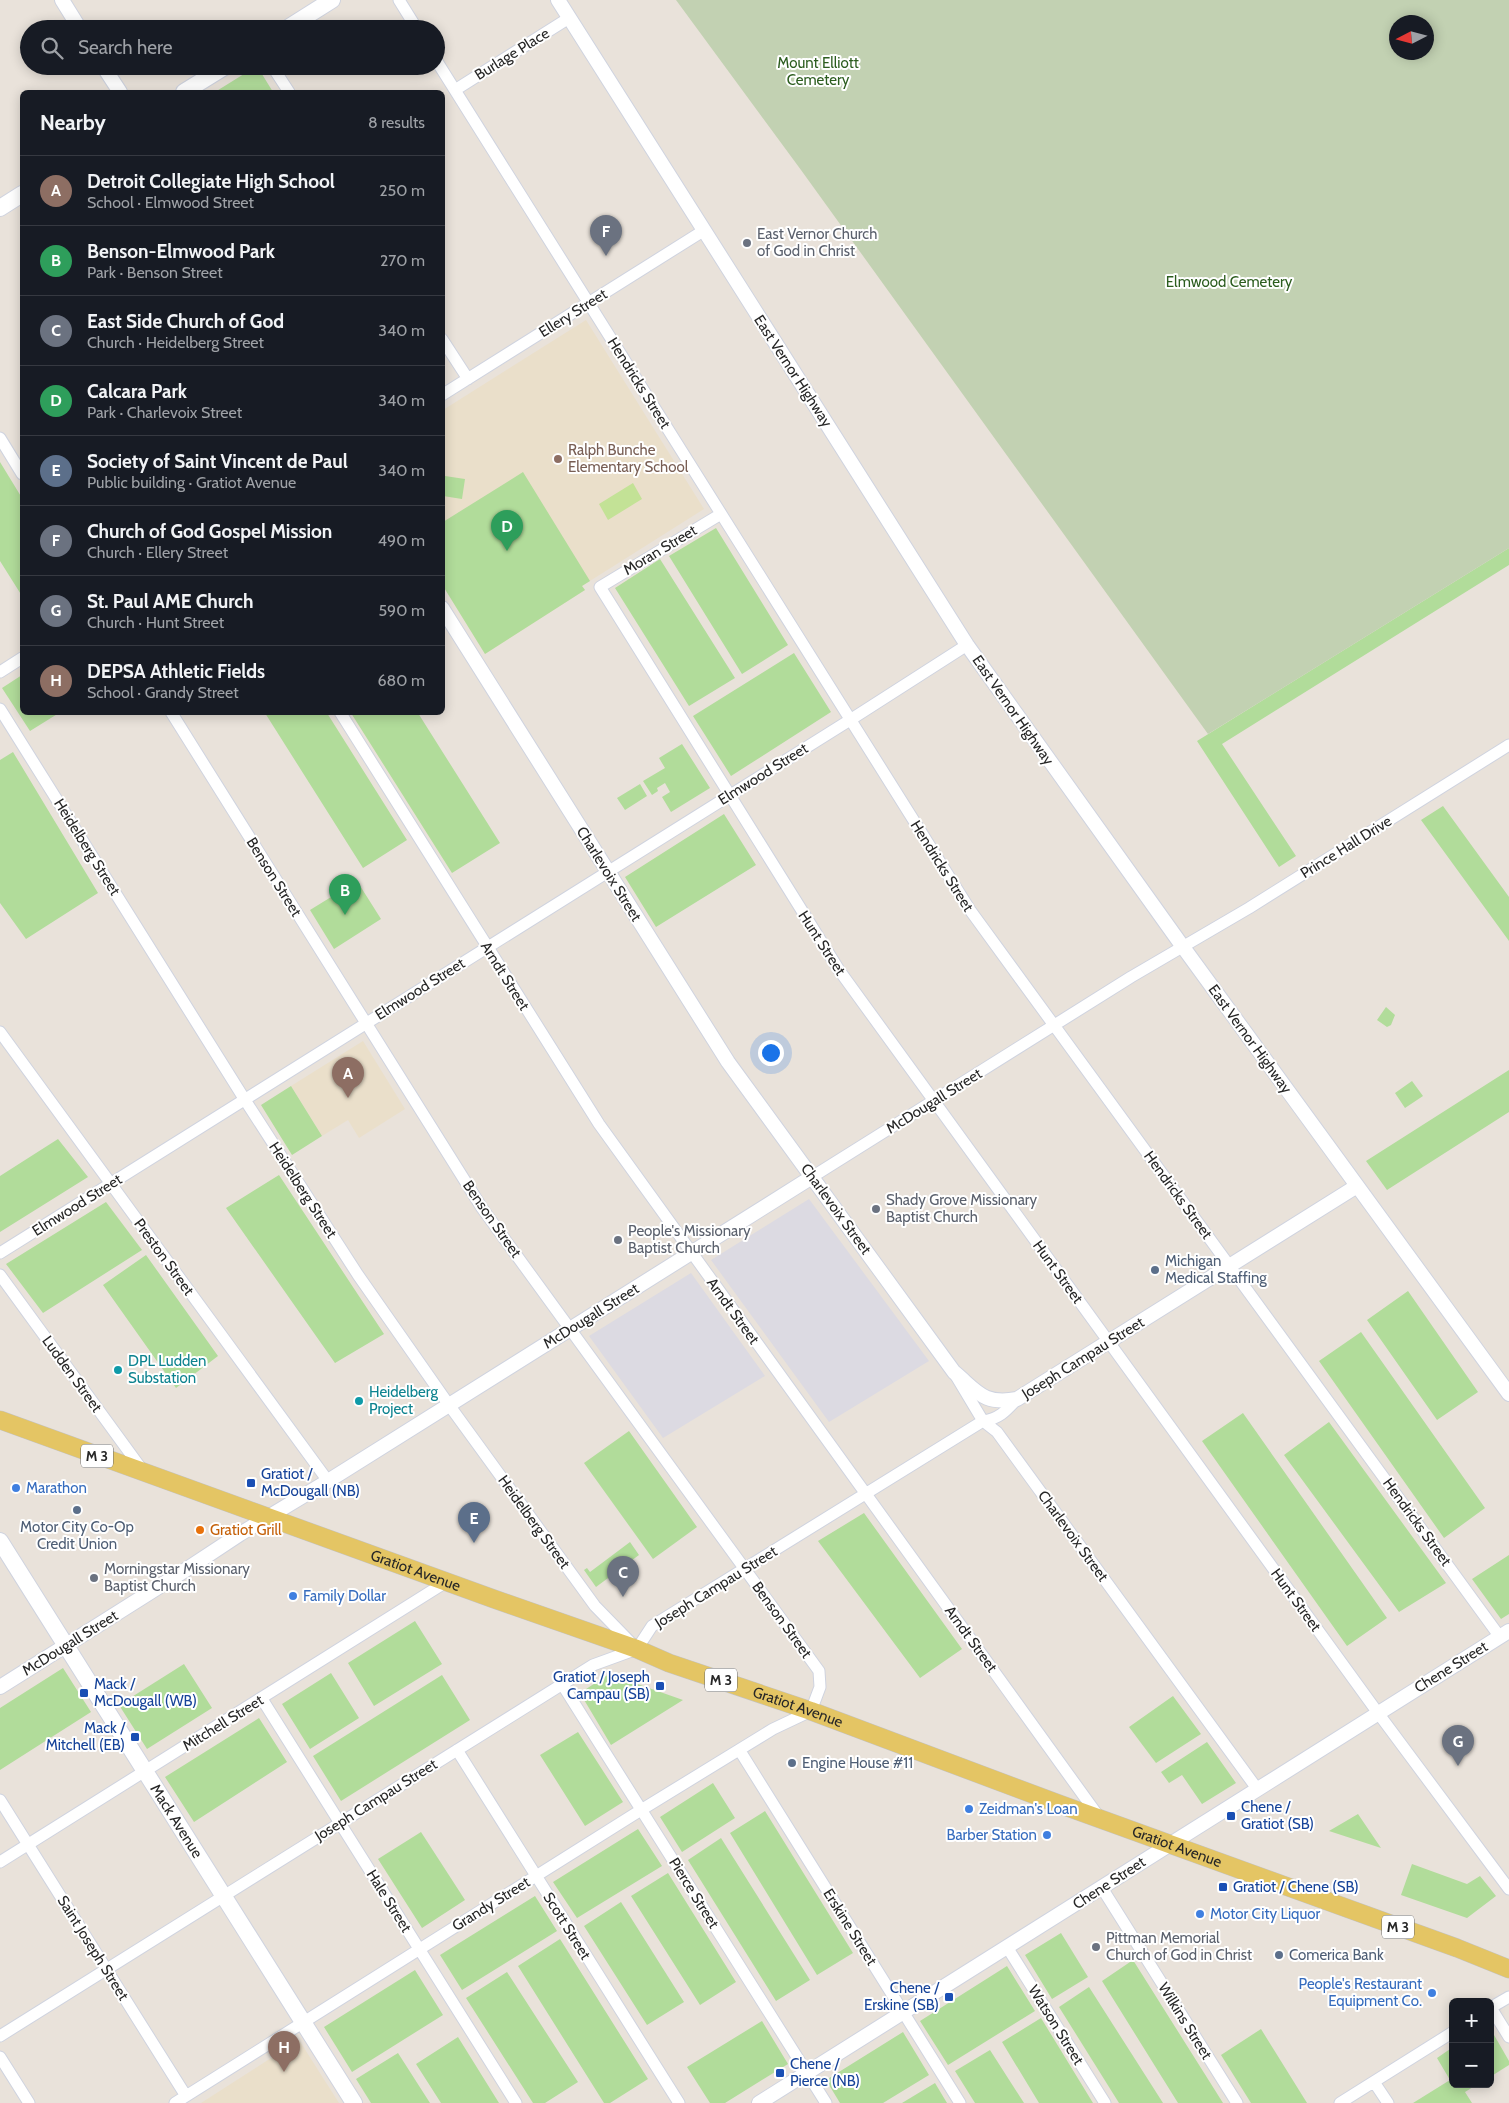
<!DOCTYPE html>
<meta charset="utf-8">
<style>
:root{--surface:#171b24;--page:#20242c;--text:#f1f3f6;--muted:#9ea1a6;--line:#363941;--accent:#d93025}
body{margin:0;font-family:Cabin,sans-serif;background:var(--page);color:var(--text)}
.controls{position:absolute;right:15px;bottom:15px;display:grid;overflow:hidden;border-radius:8px;box-shadow:0 2px 12px #0003}
.controls button{width:45px;height:45px;display:grid;place-items:center;padding:0;border:0;border-bottom:1px solid var(--line);background:var(--surface);color:var(--text);font:25px sans-serif}
.compass{position:absolute;left:1389px;top:15px;width:45px;height:45px;border-radius:50%;background:var(--surface);box-shadow:0 2px 12px #0003;rotate:264deg}
.you{position:absolute;left:770px;top:1052px;width:18px;height:18px;margin:-12px;border:4px solid #fff;border-radius:50%;background:#1a73e8;box-shadow:0 0 0 8px #1a73e833}
.badge{display:grid;place-items:center;width:32px;height:32px;border-radius:50%;background:var(--accent);color:#fff;font-size:16px;font-weight:700}
.pin{position:absolute;translate:-50% -41px;filter:drop-shadow(0 1px 2px #0008)}
.pin::after{content:'';position:absolute;top:26px;width:18px;height:15px;background:inherit;clip-path:polygon(0 0,100% 0,50% 100%)}
.list{margin:0;padding:0;list-style:none}
h2{display:flex;justify-content:space-between;align-items:center;height:65px;margin:0;padding:0 20px;font-size:21px}
h2 small{font-size:16px;font-weight:400;color:var(--muted)}
.list li{display:grid;grid-template-columns:32px 1fr auto;gap:15px;align-items:center;box-sizing:border-box;height:70px;padding:0 20px;border-top:1px solid var(--line)}
.list b{display:block;font-size:19px;white-space:nowrap}
.list p{margin:0;font-size:16px;white-space:nowrap;color:var(--muted)}
.list em{font-size:16px;font-style:normal;color:var(--muted)}
.icon{flex:none;width:28px;height:28px;fill:none;stroke:currentColor;stroke-width:2;stroke-linecap:round;stroke-linejoin:round}
.map{position:relative;flex:none;width:1509px;height:2103px;overflow:hidden}
.search{position:absolute;background:var(--surface);box-shadow:0 2px 12px #0003;left:20px;top:20px;width:425px;height:55px;display:flex;align-items:center;gap:12px;box-sizing:border-box;padding:0 18px;border-radius:28px;color:var(--muted);font-size:19px}
.panel{position:absolute;background:var(--surface);box-shadow:0 2px 12px #0003;left:20px;top:90px;width:425px;height:625px;border-radius:8px}
.map>svg:first-child{display:block}
</style>
<div class="map">
<svg width="1509" height="2103" viewBox="0 0 1509 2103">
<rect width="100%" height="100%" fill="#e9e2da"/>
<!-- industrial -->
<path fill="#dcdae2" d="M809,1199l120,162 -100,61 -118,-162z
M691,1273l74,103 -102,62 -74,-102z"/>
<!-- education -->
<path fill="#eadfca" d="M586,320l118,189 -122,77 3,4 -100,64 -42,-68v-176z
M363,1041l42,68 -46,29 -11,-18 -26,16 -31,-50z
M299,2040l40,63h-138z"/>
<!-- green -->
<path fill="#b1dc9a" d="M257,66l16,26h-58z
M0,462l22,36v98l-22,-35z
M523,472l67,109 -8,5 3,4 -100,64 -42,-68v-64z
M445,476l20,3 -3,20 -19,-3z
M716,528l72,117 -46,29 -73,-118z
M1509,548v17l-287,179 74,112 -17,11 -82,-126z
M660,559l75,119 -46,28 -74,-118z
M794,653l37,59 -100,64 -38,-60z
M22,675v37l37,1 -29,18 -28,-43z
M265,713h62l80,127 -44,28z
M351,713h67l82,130 -48,30z
M682,744l28,44 -39,24 -9,-15 8,-5 -5,-9 -8,5 1,3 -6,4 -9,-14 22,-13 -6,-10z
M13,752l85,141 -72,46 -26,-36v-143z
M640,784l7,12 -22,14 -8,-12z
M1443,806l66,91v44l-88,-121z
M724,814l32,51 -100,62 -31,-50z
M357,881l24,38 -47,30 -24,-39z
M1386,1007l9,8 -4,10 -4,2 -10,-7z
M1509,1070v42l-122,78 -21,-29z
M1412,1081l11,15 -18,12 -10,-15z
M291,1086l31,50 -30,19 -31,-50z
M58,1139l30,38 -88,55v-56z
M279,1175l105,159 -49,29 -109,-155z
M106,1202l36,48 -99,63 -37,-49z
M146,1255l72,101 -42,32 -73,-103z
M1408,1291l70,101 -41,28 -70,-100z
M1361,1332l124,176 -41,30 -125,-177z
M1243,1413l144,205 -40,28 -145,-205z
M1329,1422l117,161 -47,29 -115,-157z
M629,1431l68,96 -44,32 -69,-96z
M864,1513l98,136 -42,29 -102,-137z
M630,1542l9,13 -43,32 -12,-17 3,-2 3,4z
M1509,1555v59l-8,5 -29,-40z
M415,1621l27,43 -68,42 -26,-43z
M184,1664l28,44 -65,41 -28,-44z
M63,1668l28,44 -91,58v-62z
M331,1673l28,45 -49,31 -28,-45z
M609,1674l74,26 -72,45 -31,-52z
M442,1675l28,45 -129,81 -28,-45z
M1173,1696l28,38 -45,29 -27,-36z
M259,1718l28,44 -93,60 -29,-45z
M578,1732l45,70 -38,24 -45,-71z
M1207,1742l29,41 -34,21 -20,-29 -13,8 -8,-11z
M713,1783l22,35 -53,34 -22,-35z
M765,1811l88,142 -36,22 -87,-142z
M1358,1814l23,34 -52,-17z
M638,1829l24,37 -85,52 -24,-36z
M421,1832l44,68 -43,28 -44,-69z
M721,1838l89,142 -34,21 -88,-141z
M1412,1864l55,20 13,-8 16,20 -29,22 -66,-23z
M668,1873l68,109 -36,23 -69,-109z
M535,1896l22,35 -95,59 -22,-35z
M621,1902l63,100 -37,23 -63,-99z
M1061,1933l27,44 -36,22 -27,-44z
M560,1939l88,140 -38,24h-6l-86,-137z
M1133,1960l90,143h-45l-76,-122z
M1007,1966l28,45 -87,54 -28,-44z
M415,1970l28,45 -91,57 -28,-45z
M507,1972l71,110 -33,21h-12l-67,-105z
M1089,1987l74,116h-44l-60,-96z
M1041,2018l52,85h-54l-37,-61z
M762,2021l26,43 -63,39h-15l-23,-36z
M1490,2028l19,33v4l-19,12z
M1261,2029l46,74h-56l-30,-48z
M903,2032l26,43 -46,28h-43l-14,-23z
M458,2037l41,66h-58l-25,-39z
M1453,2047v37h25l-13,8 7,11h-59l37,-23 -13,-22z
M990,2050l34,53h-49l-20,-32z
M398,2053l32,50h-59l-15,-24z
M935,2083l12,20h-45z"/>
<!-- cemetery -->
<path fill="#c2d1b2" fill-rule="evenodd" d="M676,0h833v548l-301,186 -407,-564zM1396,22h30v30h-30z"/>
<!-- pitch -->
<path fill="#c3e296" d="M633,483l9,16 -34,21 -9,-16z"/>
<g fill="none" stroke-linecap="round" stroke-linejoin="round">
<!-- minor casing -->
<g stroke="#cfd3df" stroke-width="13">
<path id="minor" d="M399,0l18,29
M436,60l534,850 530,727
M272,66l17,26
M455,90l114,-72
M442,339l26,40
M442,395l261,-164
M0,438l22,36
M721,514l-121,73 239,383 539,743 131,176
M0,672l22,-14
M0,709l245,391 113,175 91,130 146,201 39,40
M171,712l311,496 337,463 1,16 -9,24 -38,18 -132,81 -466,293
M340,712l259,412 500,693
M0,1032l328,449
M812,1177l319,-200 118,-69 260,-163
M0,1253l850,-533 117,-75
M0,1275l143,196
M956,1376l27,45 14,11 261,358
M562,1684l264,419
M262,1699l254,404
M457,1750l222,353
M740,1751l220,352
M0,1800l186,296
M0,1862l446,-280
M1102,1888l135,215
M1007,1947l98,156
M1490,2008l19,-11
M1491,2008l18,29
M0,2036l593,-371 44,-16 15,-23 331,-205c16,-2 23,-10 34,-22
M0,2057l29,46
M1374,2082l14,21
M1340,2103l113,-71"/>
</g>
<!-- tertiary casing -->
<g stroke="#cfd3df" stroke-width="16">
<path id="tertiary" d="M62,0l18,29
M558,0l409,645 216,302 326,447
M103,66l17,26
M442,608l286,454 226,310c24,20 29,33 63,27l340,-213
M0,1687l187,-118 53,-35 88,-53 484,-304
M759,2103l750,-472"/>
</g>
<!-- secondary casing -->
<g stroke="#cfd3df" stroke-width="18">
<g id="secondary">
<path d="M286,29l46,-29"/>
<path d="M184,92l42,-26"/>
<path d="M0,208l22,-14"/>
<path id="s1" d="M0,1541l354,562"/>
</g>
</g>
<!-- primary casing -->
<g stroke="#c3c3c3" stroke-width="19">
<g id="primary">
<path id="s2" d="M0,1420l494,179 143,50 32,14 142,48 248,93 398,144 52,21"/>
</g>
</g>
<!-- minor -->
<use href="#minor" stroke="#fff" stroke-width="11"/>
<!-- tertiary -->
<use href="#tertiary" stroke="#fff" stroke-width="14"/>
<!-- secondary -->
<use href="#secondary" stroke="#fff" stroke-width="16"/>
<!-- primary -->
<use href="#primary" stroke="#e4c564" stroke-width="18"/>
</g>
<!-- markers -->
<g fill="#6b7280" stroke="#fff" stroke-width="2">
<circle cx="747" cy="243" r="5"/>
<circle cx="876" cy="1209" r="5"/>
<circle cx="618" cy="1240" r="5"/>
<circle cx="94" cy="1578" r="5"/>
<circle cx="1096" cy="1947" r="5"/>
</g>
<circle fill="#8d6e63" stroke="#fff" stroke-width="2" cx="558" cy="459" r="5"/>
<g fill="#5c6f8a" stroke="#fff" stroke-width="2">
<circle cx="1155" cy="1270" r="5"/>
<circle cx="77" cy="1510" r="5"/>
<circle cx="792" cy="1763" r="5"/>
<circle cx="1279" cy="1955" r="5"/>
</g>
<g fill="#0f9aa8" stroke="#fff" stroke-width="2">
<circle cx="118" cy="1370" r="5"/>
<circle cx="359" cy="1401" r="5"/>
</g>
<g fill="#1a4fb4" stroke="#fff" stroke-width="2">
<rect x="246" y="1478" width="10" height="10" rx="2.5"/>
<rect x="655" y="1681" width="10" height="10" rx="2.5"/>
<rect x="79" y="1688" width="10" height="10" rx="2.5"/>
<rect x="130" y="1732" width="10" height="10" rx="2.5"/>
<rect x="1226" y="1811" width="10" height="10" rx="2.5"/>
<rect x="1218" y="1882" width="10" height="10" rx="2.5"/>
<rect x="944" y="1992" width="10" height="10" rx="2.5"/>
<rect x="775" y="2068" width="10" height="10" rx="2.5"/>
</g>
<g fill="#3f7fe0" stroke="#fff" stroke-width="2">
<circle cx="16" cy="1488" r="5"/>
<circle cx="293" cy="1596" r="5"/>
<circle cx="969" cy="1809" r="5"/>
<circle cx="1047" cy="1835" r="5"/>
<circle cx="1200" cy="1914" r="5"/>
<circle cx="1432" cy="1993" r="5"/>
</g>
<circle fill="#e8710a" stroke="#fff" stroke-width="2" cx="200" cy="1530" r="5"/>
<g text-anchor="middle" stroke-width="4" stroke-linejoin="round" paint-order="stroke">
<!-- shield labels -->
<g fill="#fff" stroke="#686868" stroke-width="1">
<rect x="81" y="1444.5" width="32" height="23" rx="4"/>
<rect x="705" y="1668.5" width="32" height="23" rx="4"/>
<rect x="1382" y="1915.5" width="32" height="23" rx="4"/>
</g>
<g font-size="14" font-weight="bold" fill="#272727">
<text x="97" y="1461">M 3</text>
<text x="721" y="1685">M 3</text>
<text x="1398" y="1932">M 3</text>
</g>
<!-- street labels -->
<g font-size="15" fill="#272727" stroke="#fff">
<text transform="translate(512 54) rotate(-32)" y="5">Burlage Place</text>
<text transform="translate(573 313) rotate(-32)" y="5">Ellery Street</text>
<text transform="translate(793 371) rotate(57)" y="5">East Vernor Highway</text>
<text transform="translate(639 383) rotate(58)" y="5">Hendricks Street</text>
<text transform="translate(660 550) rotate(-31)" y="5">Moran Street</text>
<text transform="translate(1013 710) rotate(55)" y="5">East Vernor Highway</text>
<text transform="translate(763 774) rotate(-32)" y="5">Elmwood Street</text>
<text transform="translate(87 847) rotate(58)" y="5">Heidelberg Street</text>
<text transform="translate(1346 847) rotate(-32)" y="5">Prince Hall Drive</text>
<text transform="translate(942 866) rotate(58)" y="5">Hendricks Street</text>
<text transform="translate(609 874) rotate(58)" y="5">Charlevoix Street</text>
<text transform="translate(274 877) rotate(58)" y="5">Benson Street</text>
<text transform="translate(822 943) rotate(57)" y="5">Hunt Street</text>
<text transform="translate(505 976) rotate(58)" y="5">Arndt Street</text>
<text transform="translate(420 989) rotate(-32)" y="5">Elmwood Street</text>
<text transform="translate(1250 1039) rotate(54)" y="5">East Vernor Highway</text>
<text transform="translate(934 1101) rotate(-32)" y="5">McDougall Street</text>
<text transform="translate(303 1190) rotate(57)" y="5">Heidelberg Street</text>
<text transform="translate(1178 1195) rotate(54)" y="5">Hendricks Street</text>
<text transform="translate(77 1205) rotate(-32)" y="5">Elmwood Street</text>
<text transform="translate(836 1209) rotate(54)" y="5">Charlevoix Street</text>
<text transform="translate(492 1219) rotate(55)" y="5">Benson Street</text>
<text transform="translate(164 1257) rotate(54)" y="5">Preston Street</text>
<text transform="translate(1058 1272) rotate(54)" y="5">Hunt Street</text>
<text transform="translate(733 1311) rotate(54)" y="5">Arndt Street</text>
<text transform="translate(591 1316) rotate(-32)" y="5">McDougall Street</text>
<text transform="translate(1083 1358) rotate(-32)" y="5">Joseph Campau Street</text>
<text transform="translate(72 1374) rotate(54)" y="5">Ludden Street</text>
<text transform="translate(534 1522) rotate(54)" y="5">Heidelberg Street</text>
<text transform="translate(1417 1522) rotate(54)" y="5">Hendricks Street</text>
<text transform="translate(1073 1536) rotate(54)" y="5">Charlevoix Street</text>
<text dy="5" stroke="none"><textPath href="#s2" startOffset="442">Gratiot Avenue</textPath></text>
<text transform="translate(716 1587) rotate(-32)" y="5">Joseph Campau Street</text>
<text transform="translate(1296 1600) rotate(54)" y="5">Hunt Street</text>
<text transform="translate(782 1620) rotate(54)" y="5">Benson Street</text>
<text transform="translate(971 1639) rotate(54)" y="5">Arndt Street</text>
<text transform="translate(70 1643) rotate(-32)" y="5">McDougall Street</text>
<text transform="translate(1451 1667) rotate(-32)" y="5">Chene Street</text>
<text dy="5" stroke="none"><textPath href="#s2" startOffset="848">Gratiot Avenue</textPath></text>
<text transform="translate(223 1723) rotate(-32)" y="5">Mitchell Street</text>
<text transform="translate(376 1800) rotate(-32)" y="5">Joseph Campau Street</text>
<text dy="5" stroke="none"><textPath href="#s1" startOffset="331">Mack Avenue</textPath></text>
<text dy="5" stroke="none"><textPath href="#s2" startOffset="1252">Gratiot Avenue</textPath></text>
<text transform="translate(1109 1883) rotate(-33)" y="5">Chene Street</text>
<text transform="translate(694 1893) rotate(58)" y="5">Pierce Street</text>
<text transform="translate(389 1901) rotate(58)" y="5">Hale Street</text>
<text transform="translate(491 1904) rotate(-32)" y="5">Grandy Street</text>
<text transform="translate(567 1926) rotate(58)" y="5">Scott Street</text>
<text transform="translate(850 1927) rotate(58)" y="5">Erskine Street</text>
<text transform="translate(93 1948) rotate(58)" y="5">Saint Joseph Street</text>
<text transform="translate(1185 2021) rotate(58)" y="5">Wilkins Street</text>
<text transform="translate(1056 2025) rotate(58)" y="5">Watson Street</text>
</g>
<!-- park labels -->
<g font-size="15" fill="#2c5d1f" stroke="#fff">
<text x="818" y="68">Mount Elliott<tspan x="818" dy="17">Cemetery</tspan></text>
<text x="1229" y="287">Elmwood Cemetery</text>
</g>
<!-- worship labels -->
<g font-size="15" fill="#5b616d" stroke="#fff" text-anchor="start">
<text x="757" y="239">East Vernor Church<tspan x="757" dy="17">of God in Christ</tspan></text>
<text x="886" y="1205">Shady Grove Missionary<tspan x="886" dy="17">Baptist Church</tspan></text>
<text x="628" y="1236">People's Missionary<tspan x="628" dy="17">Baptist Church</tspan></text>
<text x="104" y="1574">Morningstar Missionary<tspan x="104" dy="17">Baptist Church</tspan></text>
<text x="1106" y="1943">Pittman Memorial<tspan x="1106" dy="17">Church of God in Christ</tspan></text>
</g>
<!-- education labels -->
<g font-size="15" fill="#785e54" stroke="#fff" text-anchor="start">
<text x="568" y="455">Ralph Bunche<tspan x="568" dy="17">Elementary School</tspan></text>
</g>
<!-- service labels -->
<g font-size="15" fill="#4e5e75" stroke="#fff" text-anchor="start">
<text x="1165" y="1266">Michigan<tspan x="1165" dy="17">Medical Staffing</tspan></text>
<text x="77" y="1532" text-anchor="middle">Motor City Co-Op<tspan x="77" dy="17">Credit Union</tspan></text>
<text x="802" y="1768">Engine House #11</text>
<text x="1289" y="1960">Comerica Bank</text>
</g>
<!-- culture labels -->
<g font-size="15" fill="#0d838f" stroke="#fff" text-anchor="start">
<text x="128" y="1366">DPL Ludden<tspan x="128" dy="17">Substation</tspan></text>
<text x="369" y="1397">Heidelberg<tspan x="369" dy="17">Project</tspan></text>
</g>
<!-- transit labels -->
<g font-size="15" fill="#164399" stroke="#fff" text-anchor="start">
<text x="261" y="1479">Gratiot /<tspan x="261" dy="17">McDougall (NB)</tspan></text>
<text x="650" y="1682" text-anchor="end">Gratiot / Joseph<tspan x="650" dy="17">Campau (SB)</tspan></text>
<text x="94" y="1689">Mack /<tspan x="94" dy="17">McDougall (WB)</tspan></text>
<text x="125" y="1733" text-anchor="end">Mack /<tspan x="125" dy="17">Mitchell (EB)</tspan></text>
<text x="1241" y="1812">Chene /<tspan x="1241" dy="17">Gratiot (SB)</tspan></text>
<text x="1233" y="1892">Gratiot / Chene (SB)</text>
<text x="939" y="1993" text-anchor="end">Chene /<tspan x="939" dy="17">Erskine (SB)</tspan></text>
<text x="790" y="2069">Chene /<tspan x="790" dy="17">Pierce (NB)</tspan></text>
</g>
<!-- shop labels -->
<g font-size="15" fill="#366cbe" stroke="#fff" text-anchor="start">
<text x="26" y="1493">Marathon</text>
<text x="303" y="1601">Family Dollar</text>
<text x="979" y="1814">Zeidman's Loan</text>
<text x="1037" y="1840" text-anchor="end">Barber Station</text>
<text x="1210" y="1919">Motor City Liquor</text>
<text x="1422" y="1989" text-anchor="end">People's Restaurant<tspan x="1422" dy="17">Equipment Co.</tspan></text>
</g>
<!-- food labels -->
<g font-size="15" fill="#c56008" stroke="#fff" text-anchor="start">
<text x="210" y="1535">Gratiot Grill</text>
</g>
</g>
</svg>
<div class="controls">
<button>+</button>
<button>−</button>
</div>
<svg class="compass" viewBox="-18 -18 36 36"><path d="M0-13l5 13h-10z" fill="#e53935"/><path d="M0 13l5-13h-10z" fill="#9ea1a6"/></svg>
<div class="you"></div>
<div class="pin badge" style="left:348px;top:1098px;background:#8d6e63">A</div>
<div class="pin badge" style="left:345px;top:915px;background:#2e9e5b">B</div>
<div class="pin badge" style="left:623px;top:1597px;background:#6b7280">C</div>
<div class="pin badge" style="left:507px;top:551px;background:#2e9e5b">D</div>
<div class="pin badge" style="left:474px;top:1543px;background:#5c6f8a">E</div>
<div class="pin badge" style="left:606px;top:256px;background:#6b7280">F</div>
<div class="pin badge" style="left:1458px;top:1766px;background:#6b7280">G</div>
<div class="pin badge" style="left:284px;top:2072px;background:#8d6e63">H</div>
<div class="search"><svg class="icon" aria-label="search" viewBox="0 0 24 24"><circle cx="10" cy="10" r="6"/><path d="M15 15l6 6"/></svg>Search here</div>
<section class="panel">
<h2>Nearby<small>8 results</small></h2>
<ul class="list">
<li><span class="badge" style="background:#8d6e63">A</span><div><b>Detroit Collegiate High School</b><p>School · Elmwood Street</p></div><em>250 m</em></li>
<li><span class="badge" style="background:#2e9e5b">B</span><div><b>Benson-Elmwood Park</b><p>Park · Benson Street</p></div><em>270 m</em></li>
<li><span class="badge" style="background:#6b7280">C</span><div><b>East Side Church of God</b><p>Church · Heidelberg Street</p></div><em>340 m</em></li>
<li><span class="badge" style="background:#2e9e5b">D</span><div><b>Calcara Park</b><p>Park · Charlevoix Street</p></div><em>340 m</em></li>
<li><span class="badge" style="background:#5c6f8a">E</span><div><b>Society of Saint Vincent de Paul</b><p>Public building · Gratiot Avenue</p></div><em>340 m</em></li>
<li><span class="badge" style="background:#6b7280">F</span><div><b>Church of God Gospel Mission</b><p>Church · Ellery Street</p></div><em>490 m</em></li>
<li><span class="badge" style="background:#6b7280">G</span><div><b>St. Paul AME Church</b><p>Church · Hunt Street</p></div><em>590 m</em></li>
<li><span class="badge" style="background:#8d6e63">H</span><div><b>DEPSA Athletic Fields</b><p>School · Grandy Street</p></div><em>680 m</em></li>
</ul>
</section>
</div>
